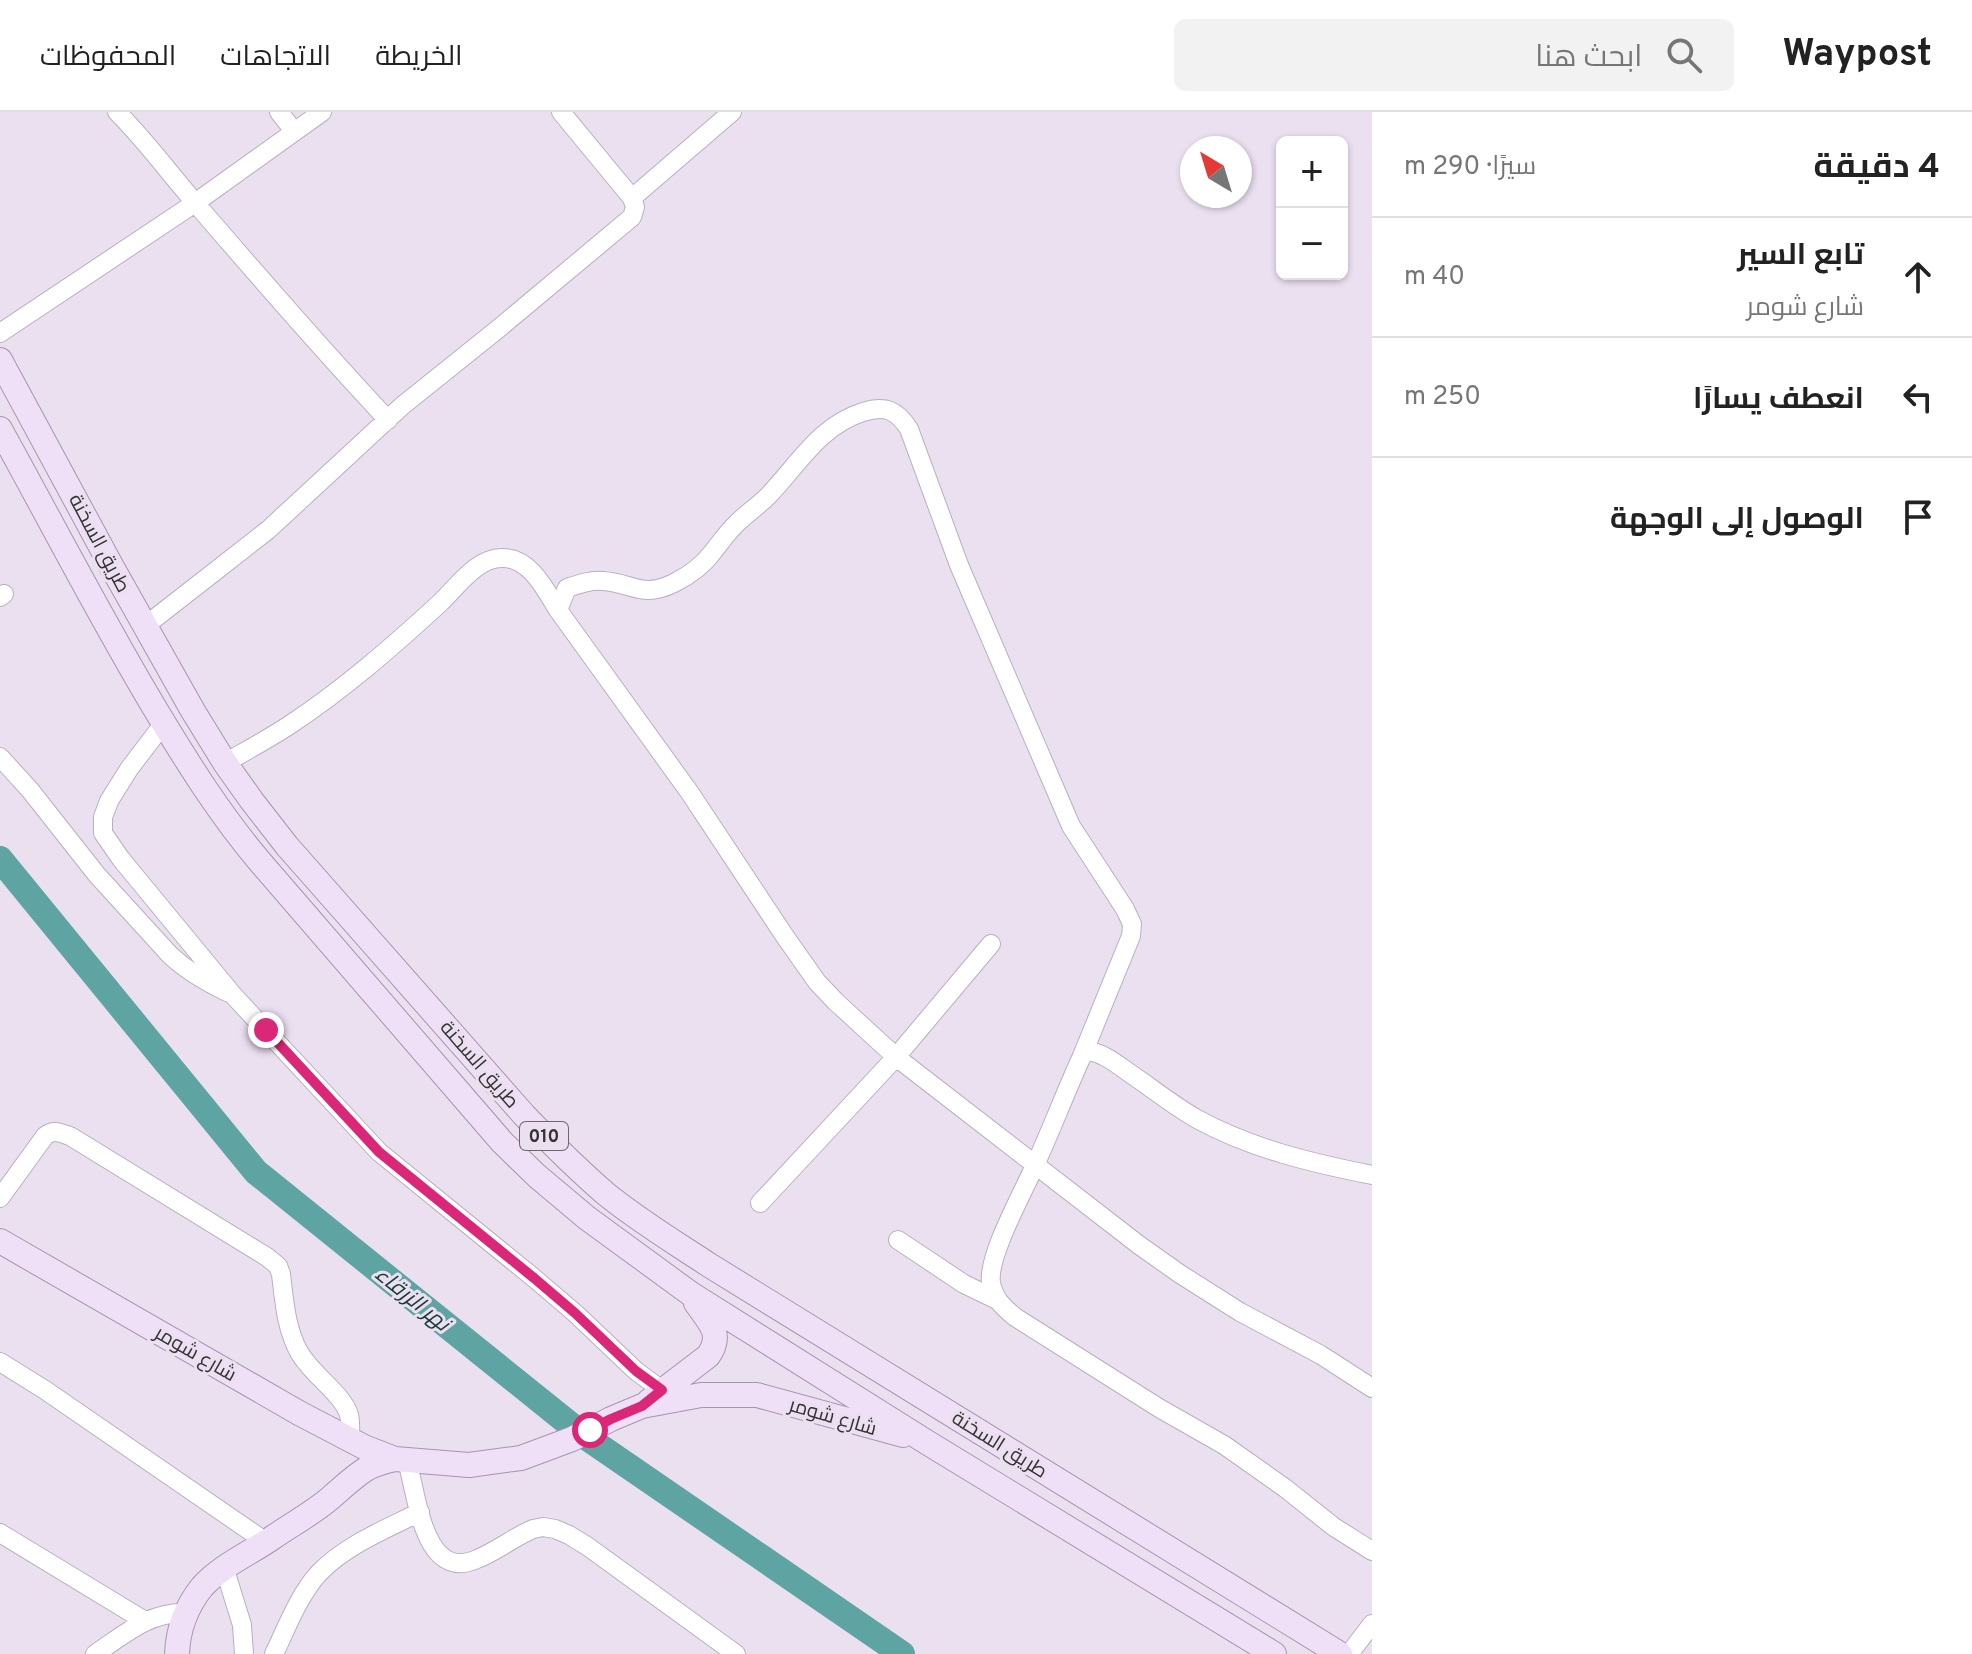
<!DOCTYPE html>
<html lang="ar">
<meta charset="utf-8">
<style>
:root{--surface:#fff;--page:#f2f2f2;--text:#222;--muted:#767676;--line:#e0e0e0}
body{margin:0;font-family:Overpass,Cairo,sans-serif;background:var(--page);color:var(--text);direction:rtl}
.controls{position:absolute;right:24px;top:24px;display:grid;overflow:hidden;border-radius:12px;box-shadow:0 2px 6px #0004}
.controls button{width:72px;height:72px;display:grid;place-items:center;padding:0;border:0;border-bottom:2px solid var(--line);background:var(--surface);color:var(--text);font:40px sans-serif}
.compass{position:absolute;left:1180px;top:24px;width:72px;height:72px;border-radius:50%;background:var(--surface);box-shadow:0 2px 6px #0004;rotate:322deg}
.stop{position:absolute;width:24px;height:24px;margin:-18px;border:6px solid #db2777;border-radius:50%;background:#fff}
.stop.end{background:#db2777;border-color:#fff;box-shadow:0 2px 8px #0008}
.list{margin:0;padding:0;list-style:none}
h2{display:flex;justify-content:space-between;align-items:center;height:104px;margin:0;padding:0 32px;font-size:34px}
h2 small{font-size:26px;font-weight:400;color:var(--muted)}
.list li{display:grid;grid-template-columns:52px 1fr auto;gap:24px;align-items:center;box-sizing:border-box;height:120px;padding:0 32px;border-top:2px solid var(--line)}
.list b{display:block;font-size:30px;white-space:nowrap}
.list p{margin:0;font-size:26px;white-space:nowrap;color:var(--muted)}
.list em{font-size:26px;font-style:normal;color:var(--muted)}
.icon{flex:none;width:44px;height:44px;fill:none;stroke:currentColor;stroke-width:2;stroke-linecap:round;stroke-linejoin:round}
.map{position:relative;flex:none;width:1372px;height:1542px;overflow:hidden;direction:ltr}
header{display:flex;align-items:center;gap:48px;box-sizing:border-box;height:112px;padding:0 40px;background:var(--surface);border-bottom:2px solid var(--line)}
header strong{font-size:38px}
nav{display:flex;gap:44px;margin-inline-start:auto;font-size:28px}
.search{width:560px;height:72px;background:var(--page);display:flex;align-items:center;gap:20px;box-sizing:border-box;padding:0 28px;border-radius:12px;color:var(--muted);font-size:30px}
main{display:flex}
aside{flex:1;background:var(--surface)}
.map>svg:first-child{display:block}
</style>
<header>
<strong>Waypost</strong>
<div class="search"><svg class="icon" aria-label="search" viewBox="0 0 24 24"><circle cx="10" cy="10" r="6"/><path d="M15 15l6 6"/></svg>ابحث هنا</div>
<nav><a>الخريطة</a><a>الاتجاهات</a><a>المحفوظات</a></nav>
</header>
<main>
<aside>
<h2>4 دقيقة<small>سيرًا · 290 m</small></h2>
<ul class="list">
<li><svg class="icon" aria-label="ahead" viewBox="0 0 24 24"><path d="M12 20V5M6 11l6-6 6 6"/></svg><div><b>تابع السير</b><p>شارع شومر</p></div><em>40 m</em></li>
<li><svg class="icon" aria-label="left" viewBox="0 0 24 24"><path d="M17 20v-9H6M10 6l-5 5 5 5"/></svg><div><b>انعطف يسارًا</b></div><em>250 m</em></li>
<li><svg class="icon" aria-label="arrive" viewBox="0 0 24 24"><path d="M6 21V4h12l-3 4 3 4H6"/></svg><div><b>الوصول إلى الوجهة</b></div></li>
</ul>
</aside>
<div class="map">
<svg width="1372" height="1542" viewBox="0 0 1372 1542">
<rect width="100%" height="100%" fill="#ebe0f0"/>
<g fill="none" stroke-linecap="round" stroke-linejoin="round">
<!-- river -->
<path stroke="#5ea4a3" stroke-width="26" d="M0,747l256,313 327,263 319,219"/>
<!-- minor casing -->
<g stroke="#b9afbe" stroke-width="20">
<path id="minor" d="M117,0c29,29 53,62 80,93 62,72 125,145 191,215
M279,0l15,19
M632,86l100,-86
M0,221l195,-130 127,-91
M0,485l4,-3
M558,498l9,-22c12,-4 23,-8 36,-7 30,2 39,18 71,2 14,-7 29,-18 38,-30 8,-10 15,-20 24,-29 10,-10 22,-18 32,-28 30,-31 51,-70 95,-84 22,-7 34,-2 46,17l50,136 112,261 54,83 7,15 -1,12 -49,120
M145,514l123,-96 134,-124 96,-77 134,-112 3,-10 -3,-9 -71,-86
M164,611l-35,46 -20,32 -6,16v16l18,26 112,136 146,157 155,126 41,35 61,58 26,19
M0,645l30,33 67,85 73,80c17,16 36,27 57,37
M225,651c21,-12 43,-24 63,-37 55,-36 104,-79 152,-123 17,-16 37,-46 63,-45 27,0 42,31 55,52l132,183 94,142 33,47 19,20 60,55 243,188 41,29 60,38 81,43 51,33
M1372,1063c-60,-12 -120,-26 -175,-56 -23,-13 -44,-30 -66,-45 -13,-9 -27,-21 -43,-23l-6,5c-16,35 -30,72 -46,107 -12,28 -49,93 -45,120 3,16 12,24 24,34l144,91 65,37 61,43 49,39 38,24
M0,1086l45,-62c9,-7 15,-3 25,0l197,121 11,9 3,8c3,25 5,55 18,78 12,22 44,42 50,63 2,8 1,17 1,25
M760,1091l136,-146 95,-113
M898,1128l66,44 33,16
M0,1250l45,28 221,152
M409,1357c9,34 17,113 68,90 20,-8 37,-22 56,-30l10,-2 12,2 14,6 18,11 149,108
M0,1421l145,88
M224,1455l18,58 2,29
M95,1542c29,-19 53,-42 90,-41
M274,1542c12,-25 26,-61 45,-81 27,-28 67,-44 101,-61
M1349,1542l23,-30"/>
</g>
<!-- major casing -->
<g stroke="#a794b0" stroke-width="26">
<path id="major" d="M0,248l113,209 80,142 32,52 27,38 35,45 237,269c26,27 53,54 82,79 32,26 68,48 103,71l631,389
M0,317c52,94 101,190 157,283 32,53 64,104 104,151l241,279 35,34 50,42 104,76 237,149 346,211
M0,1129l299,172 65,34 31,12 74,6 52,-7 51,-19 39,-20 31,-13 59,-11h56l146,40
M649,1289l59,-45c16,-22 1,-34 -12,-53
M177,1542c1,-26 9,-47 25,-67 20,-22 47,-33 70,-49 19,-13 39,-24 56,-38 13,-11 24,-22 38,-31 9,-5 19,-8 29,-10"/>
</g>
<!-- minor -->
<use href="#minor" stroke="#fff" stroke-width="18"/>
<!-- major -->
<use href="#major" stroke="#efdff7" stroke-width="24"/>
</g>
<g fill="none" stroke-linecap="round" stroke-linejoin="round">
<!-- route -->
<path stroke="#db2777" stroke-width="10" d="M266,918l113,122 155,126 41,35 61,58 26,19 -20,16 -31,13 -21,11"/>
</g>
<g text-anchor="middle" stroke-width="6" stroke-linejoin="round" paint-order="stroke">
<!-- shield labels -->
<rect fill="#ebe0f0" stroke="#6c666e" stroke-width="2" x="520" y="1010" width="48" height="28" rx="6"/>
<g font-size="18" font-weight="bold" fill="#353137">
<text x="544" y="1030">010</text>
</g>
<!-- street labels -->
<g font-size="20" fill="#353137" stroke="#ebe0f0">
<text transform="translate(100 431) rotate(62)" y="7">طريق السخنة</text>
<text transform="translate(480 952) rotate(49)" y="7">طريق السخنة</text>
<text transform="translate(196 1241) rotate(30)" y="7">شارع شومر</text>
<text transform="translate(833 1304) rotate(16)" y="7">شارع شومر</text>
<text transform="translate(1000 1332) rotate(32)" y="7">طريق السخنة</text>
</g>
<!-- water labels -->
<g font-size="22" font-style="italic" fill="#183b3a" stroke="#ebe0f0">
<text transform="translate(413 1186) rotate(39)" y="8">نهر الزرقاء</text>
</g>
</g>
</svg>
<div class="controls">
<button>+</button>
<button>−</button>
</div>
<svg class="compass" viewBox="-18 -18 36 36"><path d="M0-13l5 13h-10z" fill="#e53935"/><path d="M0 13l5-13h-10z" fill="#767676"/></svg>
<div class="stop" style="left:590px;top:1318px"></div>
<div class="stop end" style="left:266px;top:918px"></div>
</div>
</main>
